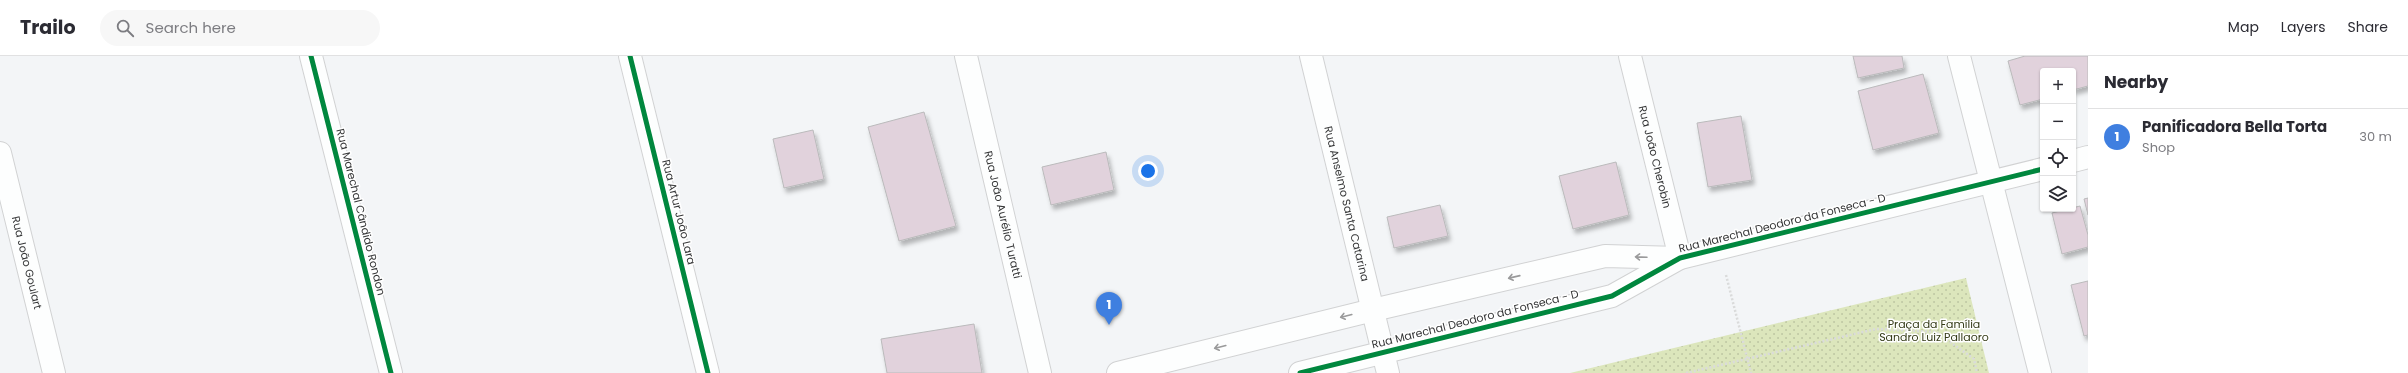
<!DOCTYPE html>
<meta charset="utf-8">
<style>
:root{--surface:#fff;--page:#f7f7f7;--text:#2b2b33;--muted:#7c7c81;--line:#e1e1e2;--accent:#787a7b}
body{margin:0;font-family:Poppins,sans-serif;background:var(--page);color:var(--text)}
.controls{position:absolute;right:12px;top:12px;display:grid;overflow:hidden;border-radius:4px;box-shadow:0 1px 3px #0004}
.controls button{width:36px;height:36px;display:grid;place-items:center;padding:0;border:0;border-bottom:1px solid var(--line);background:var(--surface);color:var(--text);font:20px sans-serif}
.you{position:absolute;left:1148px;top:115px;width:14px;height:14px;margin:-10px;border:3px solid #fff;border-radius:50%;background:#1a73e8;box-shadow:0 0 0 6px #1a73e833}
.badge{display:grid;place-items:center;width:26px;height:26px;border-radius:50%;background:var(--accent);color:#fff;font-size:13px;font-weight:700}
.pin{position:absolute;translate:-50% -33px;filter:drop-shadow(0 1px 2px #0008)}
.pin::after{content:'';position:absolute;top:21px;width:14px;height:12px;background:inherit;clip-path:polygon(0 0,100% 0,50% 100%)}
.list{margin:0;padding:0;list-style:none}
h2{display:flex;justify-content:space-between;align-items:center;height:52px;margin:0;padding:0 16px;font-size:17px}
h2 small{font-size:13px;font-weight:400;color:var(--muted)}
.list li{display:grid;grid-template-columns:26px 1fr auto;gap:12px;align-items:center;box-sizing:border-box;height:56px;padding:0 16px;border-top:1px solid var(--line)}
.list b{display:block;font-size:15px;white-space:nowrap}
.list p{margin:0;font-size:13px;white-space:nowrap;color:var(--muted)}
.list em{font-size:13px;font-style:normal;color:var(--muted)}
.icon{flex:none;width:22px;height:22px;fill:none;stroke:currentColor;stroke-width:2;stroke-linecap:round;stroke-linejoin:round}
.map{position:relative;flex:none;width:2088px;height:317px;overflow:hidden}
header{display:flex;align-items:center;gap:24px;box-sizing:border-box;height:56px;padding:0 20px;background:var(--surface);border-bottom:1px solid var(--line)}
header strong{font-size:19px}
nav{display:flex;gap:22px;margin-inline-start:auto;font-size:14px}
.search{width:280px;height:36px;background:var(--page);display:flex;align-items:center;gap:10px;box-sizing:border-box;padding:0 14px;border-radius:22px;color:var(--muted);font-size:15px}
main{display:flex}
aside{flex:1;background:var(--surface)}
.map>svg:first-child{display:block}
</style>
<header>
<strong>Trailo</strong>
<div class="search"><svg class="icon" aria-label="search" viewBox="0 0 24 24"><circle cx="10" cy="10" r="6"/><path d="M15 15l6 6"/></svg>Search here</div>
<nav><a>Map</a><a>Layers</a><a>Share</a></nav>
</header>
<main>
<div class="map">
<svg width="2088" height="317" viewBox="0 0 2088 317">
<defs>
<pattern id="park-dots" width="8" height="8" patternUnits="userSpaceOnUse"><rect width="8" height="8" fill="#dce6bc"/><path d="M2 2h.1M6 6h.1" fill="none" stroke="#bdc6a2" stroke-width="1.8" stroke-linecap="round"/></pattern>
<filter id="shadow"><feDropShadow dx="2.5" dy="4.5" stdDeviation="2" flood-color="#0004"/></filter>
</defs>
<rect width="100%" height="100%" fill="#f3f5f7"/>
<!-- park -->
<path fill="url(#park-dots)" d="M1966,222l23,95h-419z"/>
<!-- building -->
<path fill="#e1d2dc" stroke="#bababb" filter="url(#shadow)" d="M1853,0h49l2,12 -46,10z
M2025,0h63v30l-15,4v-19h-30v28l-23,6 -12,-44z
M1923,18l16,59 -66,17 -15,-59z
M924,56l32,114 -57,15 -31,-114z
M1741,60l11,64 -44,7 -11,-64z
M813,74l11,49 -40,9 -11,-49z
M1106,96l8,38 -63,15 -9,-38z
M1616,106l13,53 -56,14 -14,-53z
M2088,142v17l-4,-16z
M1440,149l8,31 -54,12 -7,-31z
M2080,150l8,29v12l-26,7 -10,-41z
M2088,225v54l-4,1 -13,-51z
M974,268l8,49h-95l-6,-34z"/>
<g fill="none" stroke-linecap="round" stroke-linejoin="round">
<!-- minor casing -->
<g stroke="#d1d2d3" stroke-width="24">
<g id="minor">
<path d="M311,0l80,317"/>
<path d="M630,0l78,317"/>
<path id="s1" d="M966,0l74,317"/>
<path id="s2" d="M1311,0l77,317"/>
<path id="s3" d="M1630,0l50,202"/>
<path d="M1959,0l81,317"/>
<path id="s4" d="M0,97l54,220"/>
</g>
</g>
<!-- tertiary casing -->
<g stroke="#d1d2d3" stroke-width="24">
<path id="tertiary" d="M2073,105l15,-4
M1118,317l255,-63 232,-54 74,2
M1300,317l312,-77 68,-38 363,-89"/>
</g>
<!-- path -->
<path stroke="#dadbdb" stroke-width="2.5" stroke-dasharray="2 2" stroke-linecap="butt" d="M1726,219l25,98
M1686,317l190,-44 60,3 38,27 3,14"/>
<!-- minor -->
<use href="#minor" stroke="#fdfefe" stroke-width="22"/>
<!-- tertiary -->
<use href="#tertiary" stroke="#fdfefe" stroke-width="22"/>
<!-- cycleway casing -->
<g stroke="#fff" stroke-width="8">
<path id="cycleway" d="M311,0l80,317
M630,0l78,317
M1300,317l312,-77 68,-38 363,-89"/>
</g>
<!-- cycleway -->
<use href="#cycleway" stroke="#00873e" stroke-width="5"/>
</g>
<!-- one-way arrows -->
<defs><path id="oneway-shaft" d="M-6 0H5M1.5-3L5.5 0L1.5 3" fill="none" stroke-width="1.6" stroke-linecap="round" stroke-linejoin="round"/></defs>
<g stroke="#9a9a9b">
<use href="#oneway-shaft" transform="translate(1641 201) rotate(-178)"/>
<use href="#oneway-shaft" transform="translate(1514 221) rotate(167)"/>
<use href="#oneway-shaft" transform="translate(1346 260) rotate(166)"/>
<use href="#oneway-shaft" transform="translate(1220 291) rotate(166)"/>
</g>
<g text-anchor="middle" stroke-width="3" stroke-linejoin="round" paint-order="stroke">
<!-- street labels -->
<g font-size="11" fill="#363738" stroke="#fff">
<text dy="4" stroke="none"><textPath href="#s3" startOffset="104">Rua João Cherobin</textPath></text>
<text dy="4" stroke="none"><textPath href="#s2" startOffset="152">Rua Anselmo Santa Catarina</textPath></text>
<text transform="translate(361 156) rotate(76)" y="4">Rua Marechal Cândido Rondon</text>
<text transform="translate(679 156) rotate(76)" y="4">Rua Artur João Lara</text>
<text dy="4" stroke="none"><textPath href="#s1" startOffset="163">Rua João Aurélio Turatti</textPath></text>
<text transform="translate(1782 167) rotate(-14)" y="4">Rua Marechal Deodoro da Fonseca - D</text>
<text dy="4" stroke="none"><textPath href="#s4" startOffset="113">Rua João Goulart</textPath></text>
<text transform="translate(1475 263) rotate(-14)" y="4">Rua Marechal Deodoro da Fonseca - D</text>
</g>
<!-- park labels -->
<g font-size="11" fill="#343b17" stroke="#fff">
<text x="1934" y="272">Praça da Família<tspan x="1934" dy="13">Sandro Luiz Pallaoro</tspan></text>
</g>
</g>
</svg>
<div class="controls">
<button>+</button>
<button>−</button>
<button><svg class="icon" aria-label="locate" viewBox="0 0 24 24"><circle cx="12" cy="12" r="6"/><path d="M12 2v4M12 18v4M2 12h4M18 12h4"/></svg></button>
<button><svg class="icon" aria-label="layers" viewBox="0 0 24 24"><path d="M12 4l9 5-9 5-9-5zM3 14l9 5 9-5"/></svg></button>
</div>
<div class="you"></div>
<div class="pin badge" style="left:1109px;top:269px;background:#3f7fe0">1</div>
</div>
<aside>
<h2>Nearby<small></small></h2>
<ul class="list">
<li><span class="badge" style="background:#3f7fe0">1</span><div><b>Panificadora Bella Torta</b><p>Shop</p></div><em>30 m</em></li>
</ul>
</aside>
</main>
